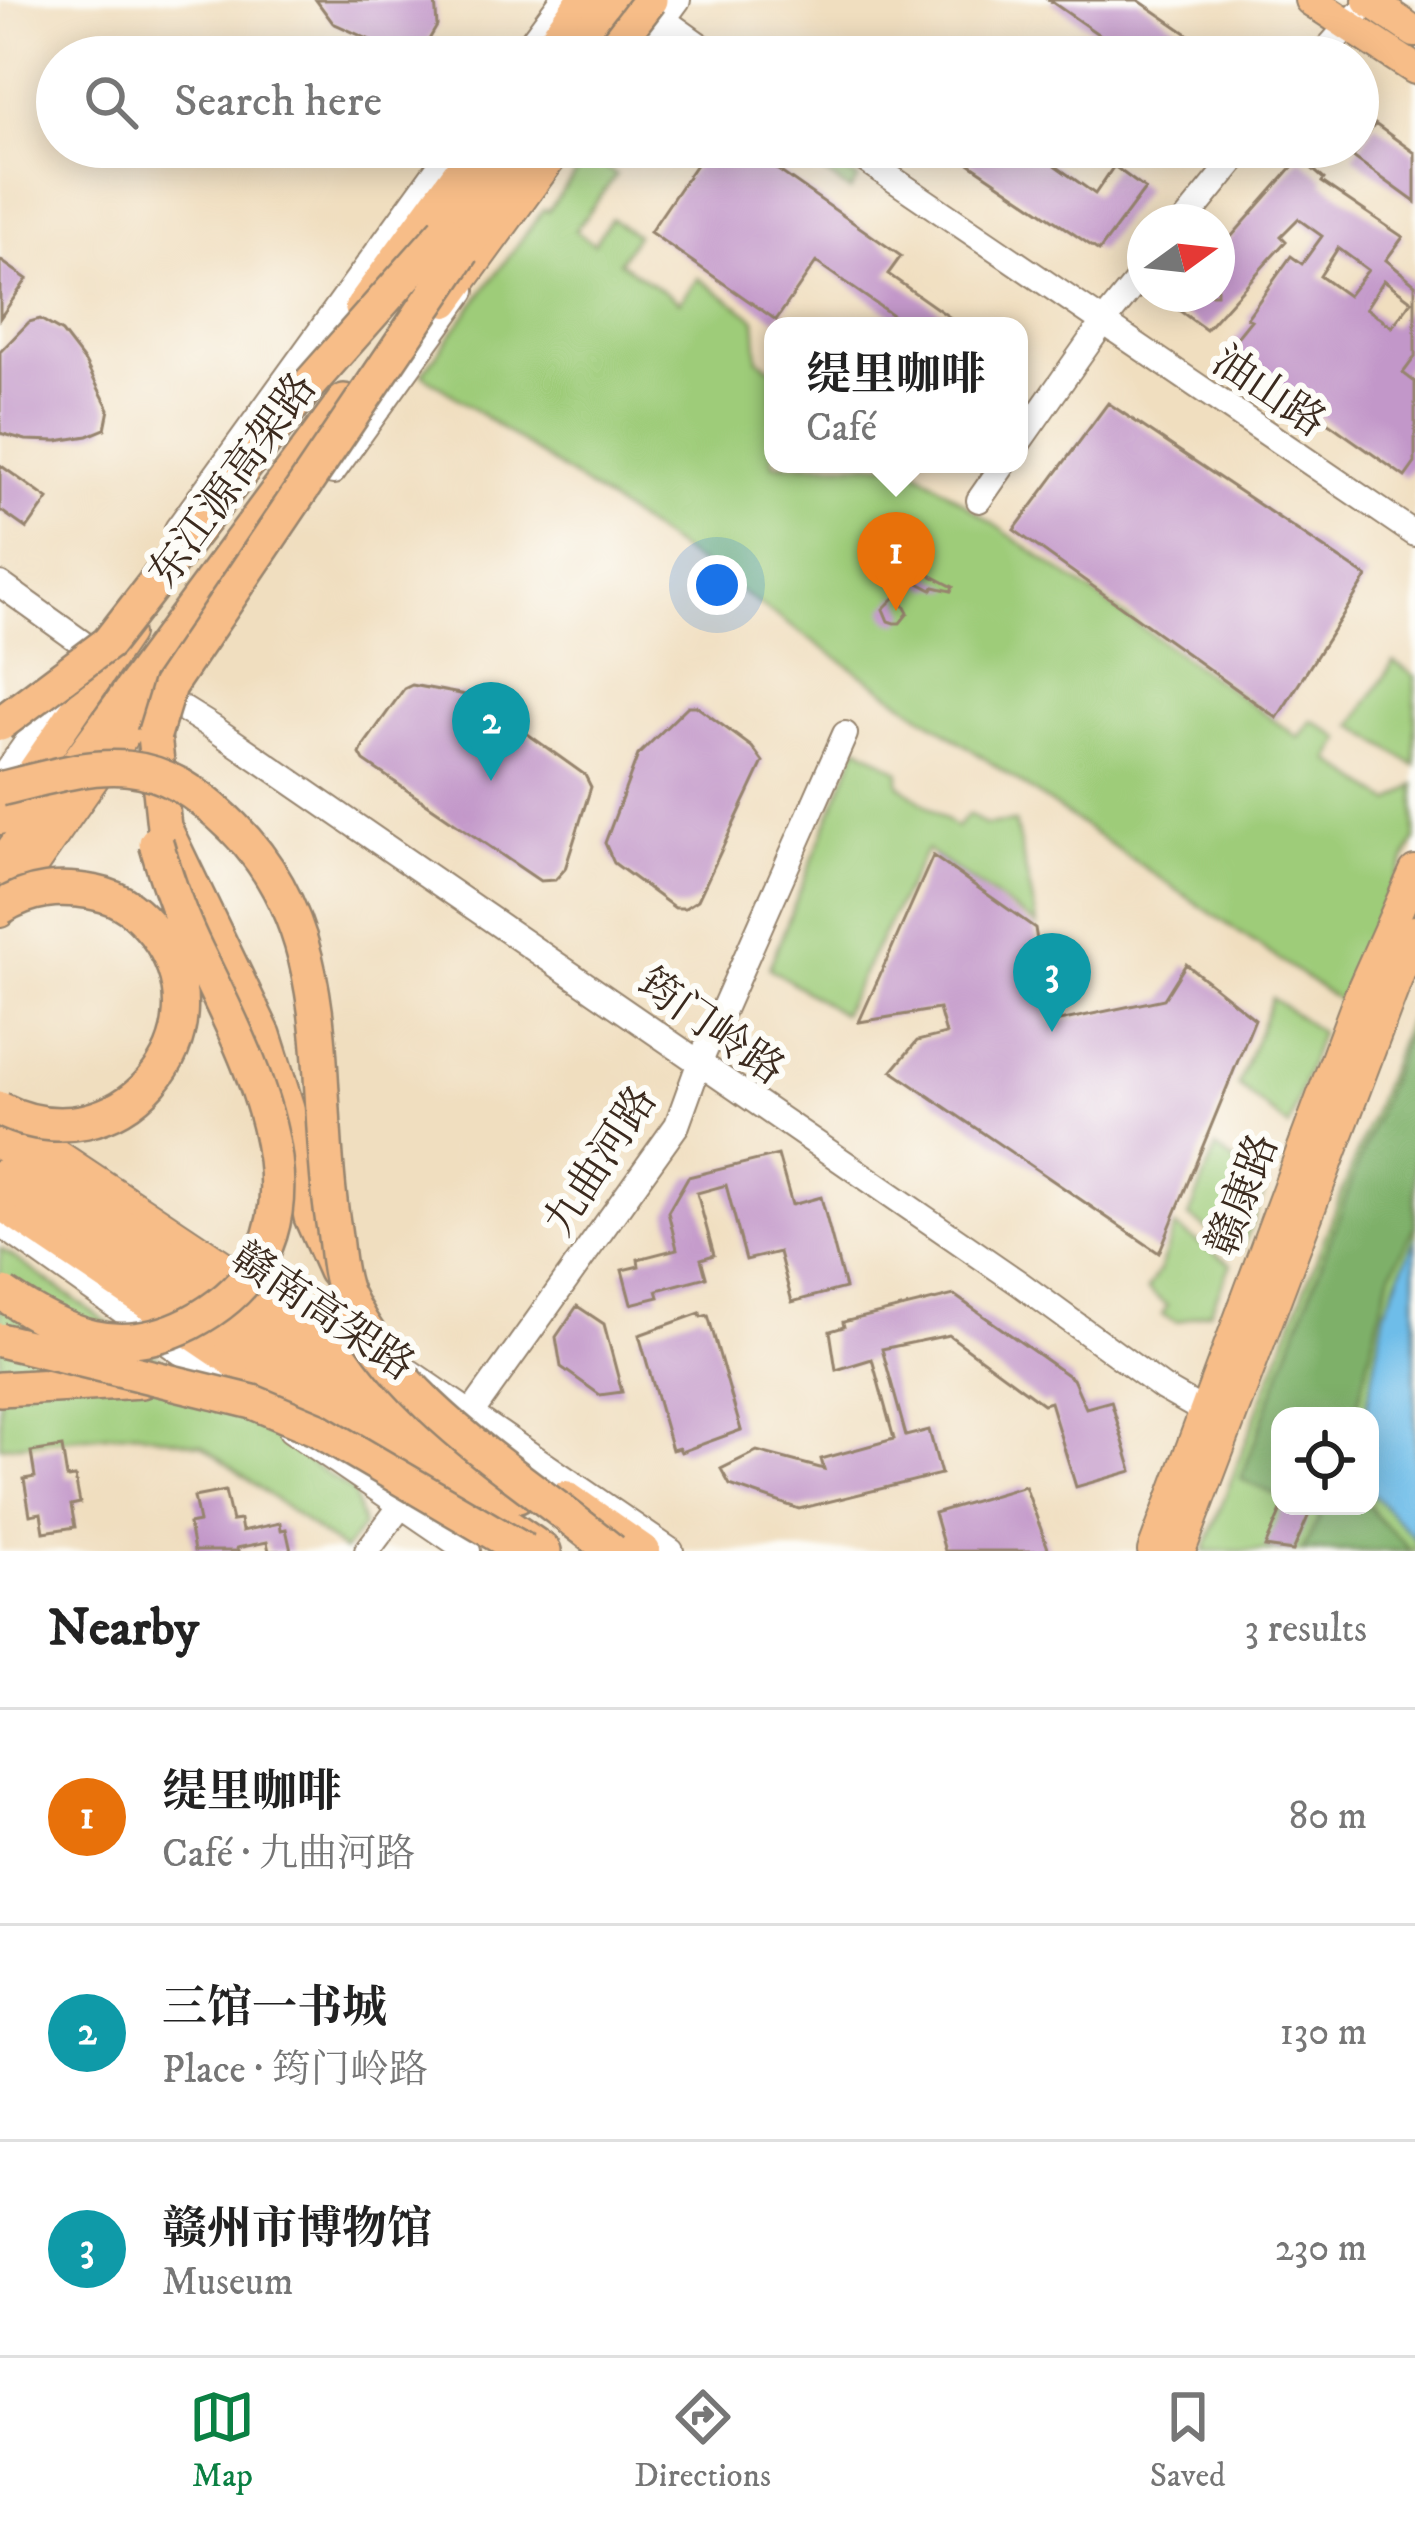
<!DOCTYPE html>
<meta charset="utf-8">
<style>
:root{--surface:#fff;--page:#f2f2f2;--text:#222;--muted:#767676;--line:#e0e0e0;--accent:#0b8043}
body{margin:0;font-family:"IM FELL DW Pica","Noto Serif SC",serif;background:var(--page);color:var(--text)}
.controls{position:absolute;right:36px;bottom:36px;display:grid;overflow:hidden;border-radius:24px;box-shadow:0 6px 30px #0003}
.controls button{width:108px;height:108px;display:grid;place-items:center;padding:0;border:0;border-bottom:3px solid var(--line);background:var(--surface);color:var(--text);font:60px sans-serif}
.compass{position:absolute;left:1127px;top:204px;width:108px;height:108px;border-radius:50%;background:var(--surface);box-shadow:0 6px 30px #0003;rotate:75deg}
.you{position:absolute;left:717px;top:585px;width:42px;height:42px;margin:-30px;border:9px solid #fff;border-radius:50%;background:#1a73e8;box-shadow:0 0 0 18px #1a73e833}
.badge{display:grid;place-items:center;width:78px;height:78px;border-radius:50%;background:var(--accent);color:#fff;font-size:39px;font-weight:700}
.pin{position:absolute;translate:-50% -99px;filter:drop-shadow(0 3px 6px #0008)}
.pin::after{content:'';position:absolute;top:63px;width:42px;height:36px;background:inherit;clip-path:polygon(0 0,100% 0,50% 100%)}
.popup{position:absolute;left:764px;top:317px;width:264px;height:156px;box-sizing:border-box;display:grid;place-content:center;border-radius:24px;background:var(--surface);filter:drop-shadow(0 3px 9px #0005);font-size:39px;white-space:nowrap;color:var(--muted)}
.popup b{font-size:45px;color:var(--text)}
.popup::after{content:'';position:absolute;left:50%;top:100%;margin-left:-24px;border:24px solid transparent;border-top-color:var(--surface)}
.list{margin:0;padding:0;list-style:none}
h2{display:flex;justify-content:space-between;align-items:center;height:156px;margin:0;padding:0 48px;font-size:51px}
h2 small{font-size:39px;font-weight:400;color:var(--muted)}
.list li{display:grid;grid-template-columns:78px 1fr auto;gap:36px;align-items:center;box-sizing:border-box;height:216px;padding:0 48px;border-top:3px solid var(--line)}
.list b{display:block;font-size:45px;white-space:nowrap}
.list p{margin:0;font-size:39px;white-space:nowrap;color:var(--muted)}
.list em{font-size:39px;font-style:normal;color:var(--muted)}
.icon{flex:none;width:66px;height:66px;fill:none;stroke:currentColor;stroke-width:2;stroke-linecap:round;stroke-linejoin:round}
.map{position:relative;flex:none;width:1415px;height:1551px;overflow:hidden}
.search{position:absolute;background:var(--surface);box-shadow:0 6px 30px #0003;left:36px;right:36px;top:36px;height:132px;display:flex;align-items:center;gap:30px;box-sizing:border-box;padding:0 42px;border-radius:66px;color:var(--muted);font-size:45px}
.sheet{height:804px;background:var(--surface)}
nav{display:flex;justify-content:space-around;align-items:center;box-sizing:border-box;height:168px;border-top:3px solid var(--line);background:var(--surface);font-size:33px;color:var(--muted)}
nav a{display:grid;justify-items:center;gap:6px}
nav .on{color:var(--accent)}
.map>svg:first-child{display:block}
</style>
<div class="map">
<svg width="1415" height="1551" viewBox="0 0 1415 1551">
<rect width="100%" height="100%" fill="#fdfcf7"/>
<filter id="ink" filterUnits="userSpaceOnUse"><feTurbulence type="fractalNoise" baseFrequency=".00833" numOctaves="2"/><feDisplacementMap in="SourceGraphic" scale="24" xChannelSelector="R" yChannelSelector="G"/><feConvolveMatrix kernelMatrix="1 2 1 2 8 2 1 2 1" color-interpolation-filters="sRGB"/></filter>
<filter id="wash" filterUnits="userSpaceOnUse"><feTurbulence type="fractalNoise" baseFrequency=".004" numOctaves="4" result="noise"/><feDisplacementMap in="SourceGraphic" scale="48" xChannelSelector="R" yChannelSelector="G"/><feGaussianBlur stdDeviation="2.7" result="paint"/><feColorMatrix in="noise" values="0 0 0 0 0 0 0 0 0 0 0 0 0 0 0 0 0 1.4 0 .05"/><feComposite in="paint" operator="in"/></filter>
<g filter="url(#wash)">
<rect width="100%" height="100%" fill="#f0debf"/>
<!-- green -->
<path fill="#9ecc79" stroke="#6c7b4c" stroke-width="3" fill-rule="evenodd" d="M788,147h24l46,32 -8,12z
M589,155l27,20 -41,56 19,13 17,-26 25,17 -17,27 61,40 18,-24 57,40 3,41 15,11v94h135l391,274 13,-18 30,19 -12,21 61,42 24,-17v55l-63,129 -11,33 -919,-628 122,-165 4,2z
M1394,662l21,14v90l-62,-41z
M858,746l41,25v13l57,44 13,-14 16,11 30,-3 23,104 -112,-76 -84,164 -73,-46z
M1272,998l48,34 -31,95 -51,-42z
M1415,1004v547h-211l203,-528zM1280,1416h90v90h-90z
M1216,1148l51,37 -26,66 -52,-34z
M1175,1227l56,37 -21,47 -33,11 -15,-7 5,-9 -20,-16 13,-21z
M0,1248l353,244 10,34 -19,25 -142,-106 -67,-13 -135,14z"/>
<!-- forest -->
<path fill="#7eb069" stroke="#5c6d44" stroke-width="3" d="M1415,1032v194l-26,51 -34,139h-75v81l-39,-18 165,-443z
M1300,1506h69c9,18 30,27 41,45h-108l18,-35z"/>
<!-- water -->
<path fill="#6ebde9" stroke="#547484" stroke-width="3" d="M1415,1237v302l-45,-48v-75h-5l20,-105z"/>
<g id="blocks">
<!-- building -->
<path fill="#c297c9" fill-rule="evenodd" d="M316,0h119l2,26 -10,17 -16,6 -34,-6 -44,-20z
M1049,0h89l83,57h-90z
M1375,124l40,29v49l-62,-45z
M708,147h37l156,109 -13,18 74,52h-54l-92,-64 -40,58 -126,-88z
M945,147h84l66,47 19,-28 31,23 -46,62z
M1300,158l24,21 -2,3 81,55 -17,23 29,24v73l-12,16 12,9v81l-10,14 -179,-126 25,-31 -4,-2 44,-62 11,8 20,-28 -24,-17 -17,17 5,5 -80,89 -26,-19 14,-17h23v-41zM1338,248l30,22 -20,26 -28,-20zM1384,280l28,21 -20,26 -26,-19z
M0,260l27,19 -27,39z
M40,319l22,13 23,30 24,47 -4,20 -17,7 -31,5 -31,-1 -26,-7v-81l29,-30z
M1108,403l259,174 -90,141 -263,-188z
M0,465l48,34 -21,30 -27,-19z
M893,566l31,6 29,15 -2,4 -17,-4 -2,3 -25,-13 -1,4 -11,-2z
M898,594l10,19 -8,10h-6l-6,-2 -5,-12z
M412,685l64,12 109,78 6,12 -26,82 -10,11 -15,1 -176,-120 -4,-7 4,-9 40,-56z
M688,706h8l56,41 11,15 -65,138 -13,8h-10l-61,-45 -9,-20 33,-88z
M933,856l102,72 15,95 114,-24 22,-35 69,55 -96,234 -267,-182 25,-30 29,-7 -7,-25 -80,13z
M778,1155l14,50 29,-8 24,91 -53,14 -13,-50 -33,8 -20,-75 -29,8 17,62 -13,4 5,18 -49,13 2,7 -28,7 -9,-34 17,-4 -1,-7 39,-10 -9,-37 20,-35z
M954,1295l119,84 13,29 25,-7 21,70 -56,16 -26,-85 -7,2 -94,-69 -67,14 24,87 23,-6 12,44 -142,35 -69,-24 -9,-16 36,-18 67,18 -3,-10 73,-20 -22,-80 -36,11 -6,-39 14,-4 -1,-5z
M577,1306l27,18 18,68 -22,3 -39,-28 -5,-30z
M700,1313l1,4 7,-2 33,115 -60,22 -2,-4 -7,2 -33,-115z
M62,1447l5,31 8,-1 5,26 -9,2 4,22 -31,5 -3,-19 -11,2 -6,-36 11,-2 -4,-25z
M1025,1486l24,65h-104l-11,-38z
M225,1491l7,30 8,-1 2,11 38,-8 1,7 5,-1 5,22h-22l-2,-9 -30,6 1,3h-44l-5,-27 10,-2 -5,-25z
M1283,1506l27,6 -17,39 -28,-4z"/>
</g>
</g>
<g filter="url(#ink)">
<use href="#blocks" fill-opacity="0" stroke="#96846e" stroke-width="3"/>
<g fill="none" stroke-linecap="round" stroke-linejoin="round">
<!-- minor casing -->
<g stroke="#96846e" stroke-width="28">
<path id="minor" d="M636,0l80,57
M520,57l42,-57
M636,57l42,-57
M1320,57l38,-43
M846,147l569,387
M1184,222l61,-75
M1019,442l83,-118 43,-53
M333,472l130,-181
M979,500l25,-36
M177,529l276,-382
M0,584l92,66
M156,692l56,35 807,556 144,105 58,33
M0,780l71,-100
M0,1224l238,169
M410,1372l261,179
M472,1412l205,-287 22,-61 146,-330
M291,1430l177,121
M367,1551l33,-44"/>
</g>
<!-- major casing -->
<g stroke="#96846e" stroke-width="34">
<path id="major" d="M1310,0l105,69
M1368,0l47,32
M541,57l41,-57
M446,302l113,-155
M360,307l117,-160
M0,819l127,-185
M0,912l172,-246
M0,1117l402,268
M0,1204l318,215
M566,1496l79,55
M1153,1551l208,-559 54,-121
M1180,1551l235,-620"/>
</g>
<!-- highway casing -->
<g stroke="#96846e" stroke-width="38">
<path id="highway" d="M572,57l41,-57
M429,252l77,-105
M447,271l93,-124
M154,735l10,92 100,208 29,92 18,90 24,54
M0,868l344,-467
M0,1142l518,354
M0,1177l544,374
M0,1389l142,-8"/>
</g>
<!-- minor -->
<use href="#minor" stroke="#fff" stroke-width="24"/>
<!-- major -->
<use href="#major" stroke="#f7bd88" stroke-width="30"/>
<!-- highway -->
<use href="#highway" stroke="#f7bd88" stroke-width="33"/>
<!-- highway-bridge casing -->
<g stroke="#96846e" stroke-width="38" stroke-linecap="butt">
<path id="highway-bridge" d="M607,56l43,-56
M0,724l108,-81 198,-255 139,-157
M154,735l15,-49 294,-435
M0,789c102,-26 151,-43 233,38 109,108 78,259 100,396 4,22 4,51 13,71 53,113 173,180 266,257
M0,908c31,-20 61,-22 96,-15 26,5 43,20 59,40 78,103 -37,236 -155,176
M4,1294c61,41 115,65 186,29 157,-82 64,-254 8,-369 -18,-36 -31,-73 -42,-111
M0,1340l253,62 64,27 208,122"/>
</g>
<!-- highway-bridge -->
<use href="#highway-bridge" stroke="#f7bd88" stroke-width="33"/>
</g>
</g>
<g text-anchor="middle" stroke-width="12" stroke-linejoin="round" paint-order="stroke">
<!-- street labels -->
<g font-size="42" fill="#3b2a1e" stroke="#fdfcf7">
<text transform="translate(1270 390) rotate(34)" y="15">油山路</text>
<text transform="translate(231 479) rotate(-54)" y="15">东江源高架路</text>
<text transform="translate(712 1025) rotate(35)" y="15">筠门岭路</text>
<text transform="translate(599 1160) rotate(-57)" y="15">九曲河路</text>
<text transform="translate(1241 1194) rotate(-69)" y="15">赣康路</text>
<text transform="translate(324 1310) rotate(34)" y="15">赣南高架路</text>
</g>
</g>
</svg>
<div class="controls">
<button><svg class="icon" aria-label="locate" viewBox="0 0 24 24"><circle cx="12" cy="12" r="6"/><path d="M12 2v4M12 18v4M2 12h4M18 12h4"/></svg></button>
</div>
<svg class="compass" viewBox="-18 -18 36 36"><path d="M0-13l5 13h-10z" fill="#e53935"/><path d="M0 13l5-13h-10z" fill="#767676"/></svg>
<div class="you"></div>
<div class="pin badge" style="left:896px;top:611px;background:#e8710a">1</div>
<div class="popup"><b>缇里咖啡</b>Café</div>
<div class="pin badge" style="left:491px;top:781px;background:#0f9aa8">2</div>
<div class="pin badge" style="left:1052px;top:1032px;background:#0f9aa8">3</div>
<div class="search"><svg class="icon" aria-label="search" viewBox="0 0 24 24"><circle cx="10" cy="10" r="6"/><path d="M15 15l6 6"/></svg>Search here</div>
</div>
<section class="sheet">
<h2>Nearby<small>3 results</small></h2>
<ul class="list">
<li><span class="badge" style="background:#e8710a">1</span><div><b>缇里咖啡</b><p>Café · 九曲河路</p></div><em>80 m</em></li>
<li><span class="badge" style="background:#0f9aa8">2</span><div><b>三馆一书城</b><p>Place · 筠门岭路</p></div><em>130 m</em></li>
<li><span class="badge" style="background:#0f9aa8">3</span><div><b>赣州市博物馆</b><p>Museum</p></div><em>230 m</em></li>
</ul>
</section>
<nav>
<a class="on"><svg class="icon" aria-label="map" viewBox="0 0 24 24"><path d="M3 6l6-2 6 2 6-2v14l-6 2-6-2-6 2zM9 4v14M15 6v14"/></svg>Map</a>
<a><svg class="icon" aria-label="directions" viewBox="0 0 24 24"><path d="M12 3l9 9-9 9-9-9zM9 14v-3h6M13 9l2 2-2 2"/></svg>Directions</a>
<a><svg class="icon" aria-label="saved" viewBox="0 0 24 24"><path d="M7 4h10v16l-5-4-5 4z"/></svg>Saved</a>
</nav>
